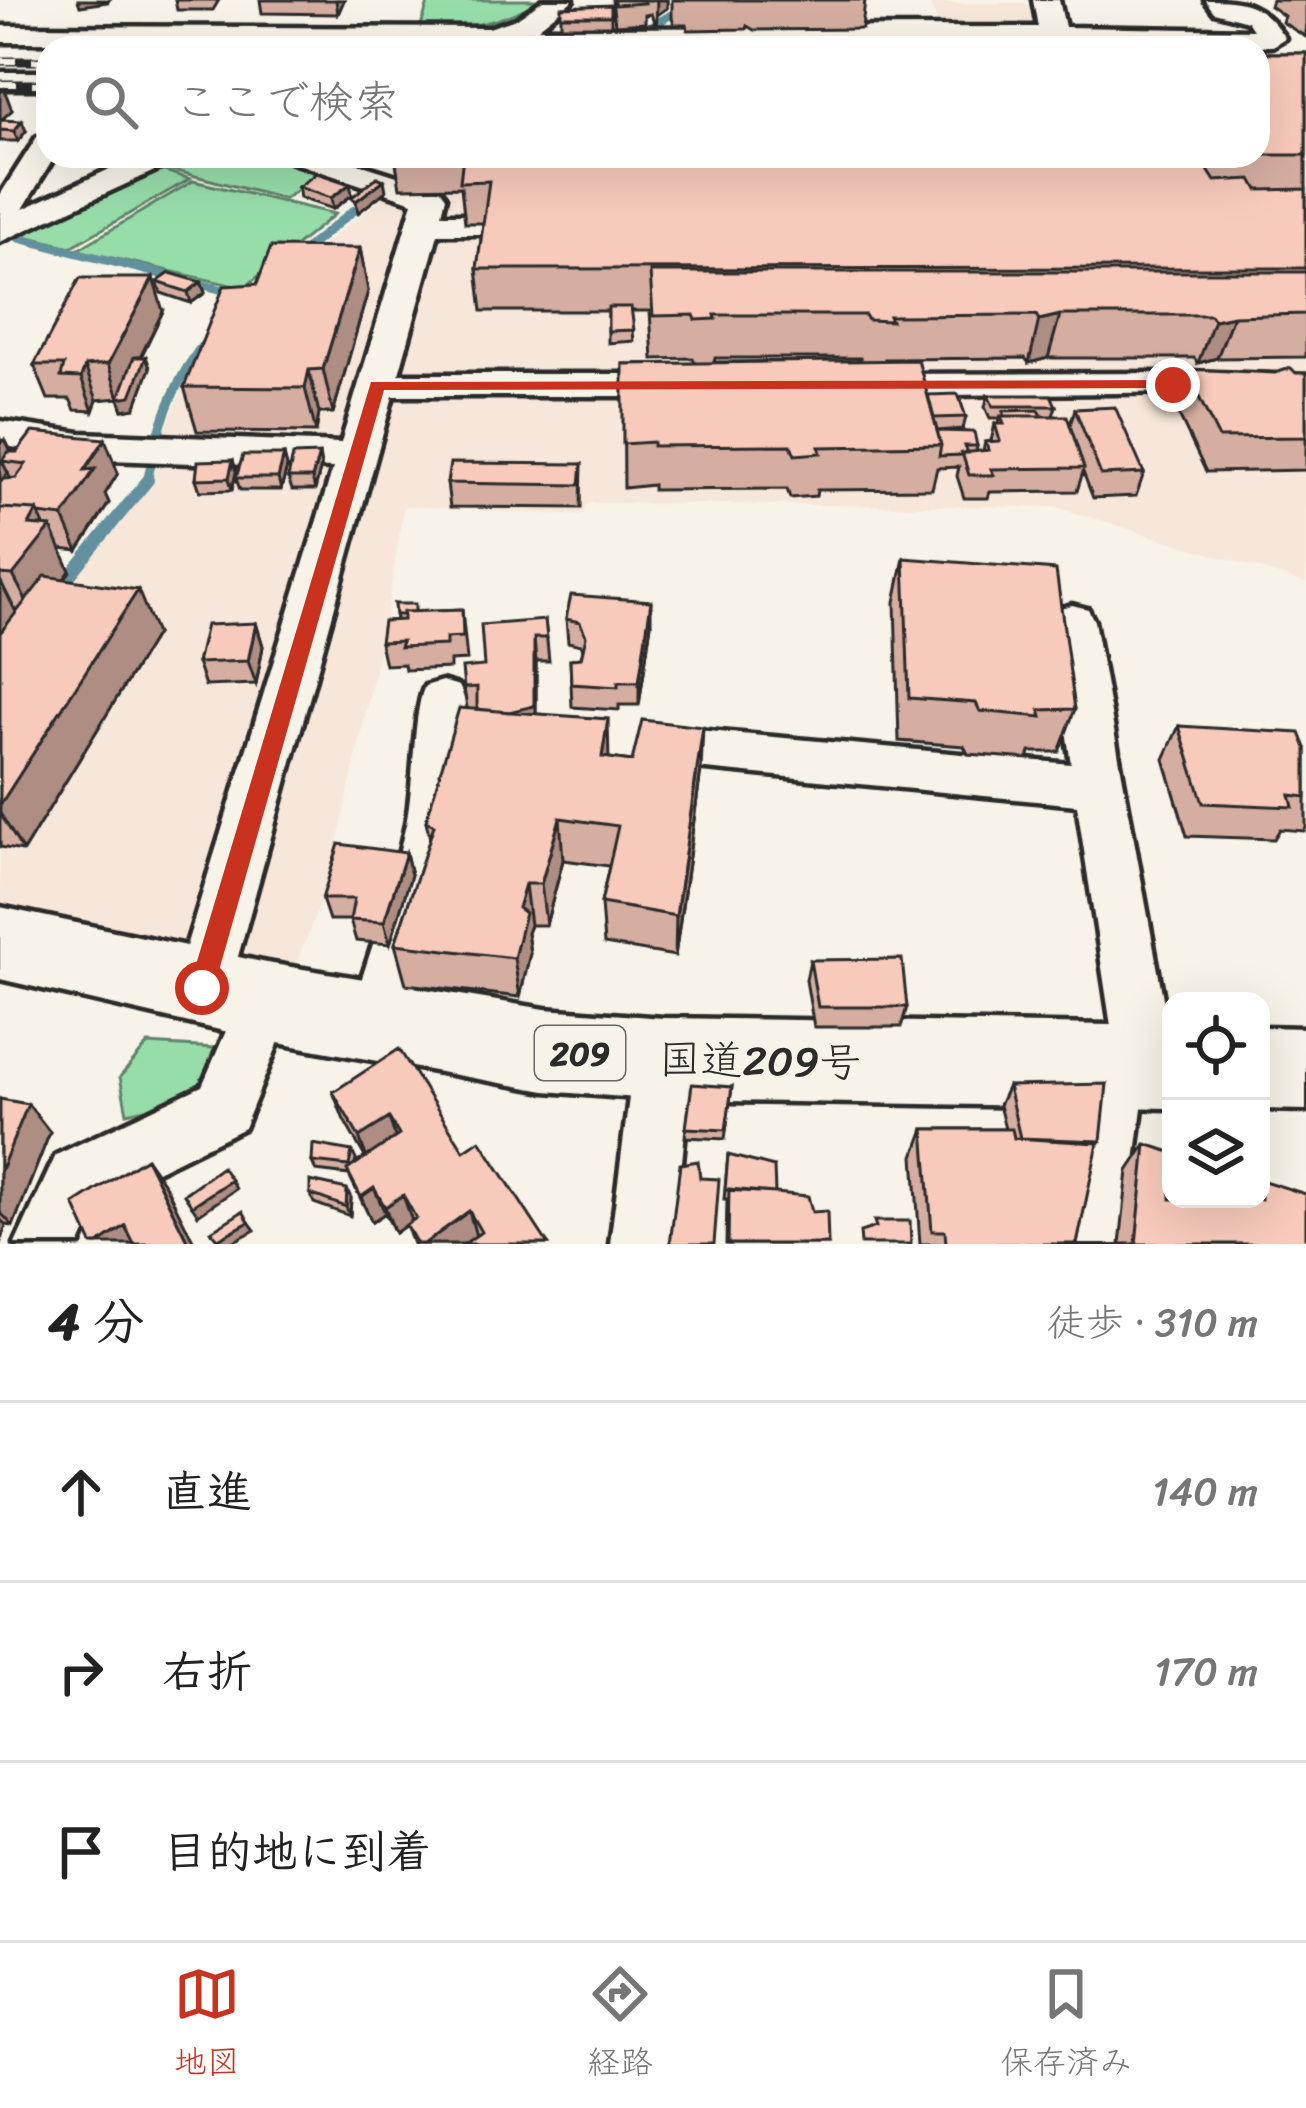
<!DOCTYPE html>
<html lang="ja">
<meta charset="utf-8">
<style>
:root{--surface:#fff;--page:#f2f2f2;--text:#222;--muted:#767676;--line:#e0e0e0;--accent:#c8321e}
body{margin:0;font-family:Sriracha,"Klee One",sans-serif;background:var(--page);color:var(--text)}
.controls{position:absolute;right:36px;bottom:36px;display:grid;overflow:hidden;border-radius:24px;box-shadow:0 12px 48px #0002}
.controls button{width:108px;height:108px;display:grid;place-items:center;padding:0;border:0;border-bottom:3px solid var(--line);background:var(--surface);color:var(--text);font:60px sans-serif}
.stop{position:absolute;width:36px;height:36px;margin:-27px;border:9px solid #c8321e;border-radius:50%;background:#fff}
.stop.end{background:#c8321e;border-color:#fff;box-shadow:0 3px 12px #0008}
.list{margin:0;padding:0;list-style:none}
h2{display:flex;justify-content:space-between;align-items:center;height:156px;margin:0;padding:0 48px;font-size:51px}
h2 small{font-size:39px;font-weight:400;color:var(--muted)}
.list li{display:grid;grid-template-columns:78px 1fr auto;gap:36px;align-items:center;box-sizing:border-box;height:180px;padding:0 48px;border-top:3px solid var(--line)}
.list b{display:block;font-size:45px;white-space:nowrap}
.list em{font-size:39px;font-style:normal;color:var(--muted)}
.icon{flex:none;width:66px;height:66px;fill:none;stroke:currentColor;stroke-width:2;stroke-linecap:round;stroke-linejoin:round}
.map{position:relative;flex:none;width:1306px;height:1244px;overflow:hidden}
.search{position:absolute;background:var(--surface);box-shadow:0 12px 48px #0002;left:36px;right:36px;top:36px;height:132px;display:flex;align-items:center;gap:30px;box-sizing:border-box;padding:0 42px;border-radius:36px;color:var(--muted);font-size:45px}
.sheet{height:696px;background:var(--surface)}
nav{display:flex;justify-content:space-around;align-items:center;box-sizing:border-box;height:168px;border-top:3px solid var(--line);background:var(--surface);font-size:33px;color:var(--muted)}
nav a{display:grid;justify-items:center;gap:6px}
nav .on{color:var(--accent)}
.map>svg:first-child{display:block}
</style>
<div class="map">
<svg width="1306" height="1244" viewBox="0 0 1306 1244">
<rect width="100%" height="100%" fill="#f7f3e8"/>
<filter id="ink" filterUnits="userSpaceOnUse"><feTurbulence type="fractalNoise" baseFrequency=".00833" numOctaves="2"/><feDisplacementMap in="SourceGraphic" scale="24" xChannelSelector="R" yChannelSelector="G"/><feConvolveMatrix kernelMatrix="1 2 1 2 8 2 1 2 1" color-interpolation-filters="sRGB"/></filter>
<g filter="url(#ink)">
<!-- built -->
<path fill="#f7e7da" d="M930,3h96l13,26 -99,1z
M1306,93v490l-250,-76 -468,-4 -6,13 -178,-10 -19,118 -55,254 -36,92 -294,-60v-240l134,-174 54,-118 81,-90 166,-132h823z"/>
<!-- green -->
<path fill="#97ddaa" stroke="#61846a" stroke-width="3" d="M429,0h111c-40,25 -74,28 -120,29z
M175,156h88l59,18 -38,25 -131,-34z
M149,166l41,13 -119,68 -46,-11v-8z
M193,181l142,33 -91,74 -167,-38z
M148,1044l66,4 -15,49 -72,16 -7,-36z"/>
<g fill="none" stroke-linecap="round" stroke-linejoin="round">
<!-- stream-far2 -->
<path stroke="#64909e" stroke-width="8" d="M637,48l13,-21 29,-17 -3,-10
M349,214l16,-12"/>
<!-- stream-far1 -->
<path stroke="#64909e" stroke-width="9" d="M19,238l220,56
M296,257l57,-46
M147,483c11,-56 26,-105 64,-148"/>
<!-- stream -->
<path stroke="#64909e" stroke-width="12" d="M58,590l90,-110"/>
<!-- minor casing -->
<g stroke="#2b2b2b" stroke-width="9">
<path id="minor" d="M543,0h30l-35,28 500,-1 -5,-27h26l6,27 188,3 -6,-9 -33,-9 -9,-12c41,0 57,4 80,38l-13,8 -1272,-4v-16l489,2 27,-9z
M0,72h48v16h-48z
M48,134v22h7l-32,53 115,-53h40l-4,6 -174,80v-47l37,-58z
M288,156h46l107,34 5,7 -4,17h101l16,10 -16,10h-105l-39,140h281l13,3 6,8 -6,8 -13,3h-287l-164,593 -8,18 -20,8 -20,-8 -8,-18 160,-521 -253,-9 -80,-14v-24l80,12 261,10 72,-241 -121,-40z
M1190,373l13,3 6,8 -6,8 -337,4 -13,-3 -6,-8 6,-8 13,-3z
M1072,605l16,4 6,12 77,421 -4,44 -23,7 -20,151h-64l29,-179 8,-20 16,-6 -36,-234 -402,-39 -17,-5 -7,-14 7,-14 17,-5 396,36 -21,-143 6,-12z
M442,681l17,5c35,65 -33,263 -53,335l-9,19 -20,8 -20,-8 -9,-19c21,-65 44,-130 58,-197 8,-34 7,-115 19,-138z
M267,976l20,7 8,19 -51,126 -144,71 -20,45h-65l41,-89 146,-69 45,-103z
M663,1031l21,8 8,20 -18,185h-64l24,-185 8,-20z"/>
</g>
<!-- highway casing -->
<g stroke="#2b2b2b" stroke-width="9">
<path id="highway" d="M0,907l267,56 278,46 118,9 508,8v82l-508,-8 -118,-9 -278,-50 -267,-62z
M1261,1027l45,1v82l-45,-1z"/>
</g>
<!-- minor -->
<use href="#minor" fill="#f7f3e8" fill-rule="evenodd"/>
<!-- highway -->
<use href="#highway" fill="#f7f3e8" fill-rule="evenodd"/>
<!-- rail casing -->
<g stroke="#2b2b2b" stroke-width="9">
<path id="rail" d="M0,61h48
M0,84h48"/>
</g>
<!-- rail -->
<use href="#rail" stroke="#f7f3e8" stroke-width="6" stroke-dasharray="16" stroke-linecap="butt"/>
</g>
<!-- wall -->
<path fill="#d5aea1" stroke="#2b2b2b" stroke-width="3" fill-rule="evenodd" d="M175,0h44l-6,10h-36z
M260,0h84l-6,14 -76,-1z
M612,0h55v8l-10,7 -1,12 -5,-13 -6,1v8l-30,2z
M672,0h193l-3,29 -108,1 -7,-4 -1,3 -58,1 -1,-5h-13l-2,-7z
M1272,0h34v37l-24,-15 2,-6 -14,-10z
M611,5v21h-50v-10z
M1258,53h48v304l-89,1 -19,5 -4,-5h-146l-19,5 -4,-5 -140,1v1l43,35 38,22 -3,12 -26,2 40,15 -1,6 7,-1 2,-9 6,-1 4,-17h4l1,-6h-10l-5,-11 3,-12 68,11 -3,10 17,9 5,-16 69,64 -8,23 -43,2 -10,-26 -6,19 -87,1 -2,6h-24l-7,-22 2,-9 -22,1 -5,21 -115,1 -1,6 -26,2 -3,-9 -134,1v-5l-29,3 -1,-124 72,-1 -2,-5 -40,1 -3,-48h-19l3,30 -26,2v-32h-126l-5,-42 6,-46h-18l-4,-36 -61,1 -5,-32h863zM715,358h145l1,3 -147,1z
M0,89l12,21 -11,10 25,11 -8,10h-18z
M350,184l2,11 -19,14 -33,-11 -2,-11z
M360,248l8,43 -35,122h-14l-3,19 -119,-1 -13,-44 73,-103z
M157,282h44l4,11 -14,10 -30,-10z
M163,311l-22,46h5l4,11 -15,40 -12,2 -4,-12 -22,2 -4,11 -18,-1 -5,-11h-22l-14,-34z
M1185,369l121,4v97l-100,2 -33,-69z
M0,438l12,14 106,21 -13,21 4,9 -31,48 -18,-2 10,22 -5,8 91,55 -133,217 -23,-4v-364l10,-5 -2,-5 -8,9z
M284,455l3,12 -6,23h-41l-4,-12z
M233,460l3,12 -4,18 -32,1 -4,-12z
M582,464l-1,44 -131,-1 -3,-24z
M321,466l-6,24h-23l-4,-12z
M904,558l171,151 -16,43h-29l-2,7 -60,-5 -4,-8 -65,-5 -4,-139z
M394,604l22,8 46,-2 5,50 -17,1v7l-45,2 -1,-6 -19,1 -5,-23 16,-22z
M566,619l85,5 -12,81h-20v5l-47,-3 -2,-48 11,-1 2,-9 -2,-4 -13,-3z
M545,620l4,41h-13v53l73,44 92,12 -26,186 -71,-12 -3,-41 8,-37 -46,-6 -17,65h-16l-3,8 3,20 -10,44 -114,-13 -11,-40 35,-105 -4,-18 41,-113 -3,-20 20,-22z
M256,623l7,23 -7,38 -51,2 -8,-23z
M1179,726l127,22v80l-2,3 -24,-2 -6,10 -87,-3 -23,-77z
M406,853l5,22 -21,69 -34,-3 -6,-21h-21l-7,-21z
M810,960l97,47 -6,20h-87l-8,-47z
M1008,1086l93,55 -5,7 -19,96h-157l-6,-88 10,-27h81l-6,-24z
M732,1087l-7,52 -40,-2 1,-9z
M333,1092l131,59 84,93h-135l-7,-19 4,-3 -15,11 -10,-20 -13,9 -23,-47 -33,-4 -4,-9 40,-11 4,9 -1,4 10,-7 -21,-37z
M0,1099l50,33 -37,94 -7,-1 -6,19z
M1146,1144l160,100h-186l8,-73z
M728,1155l47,38 37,19 16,32h-102l1,-45h-3z
M310,1194l41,4 -1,18 -36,-13z"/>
<!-- shaded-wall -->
<path fill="#ae8d83" stroke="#2b2b2b" stroke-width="3" d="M78,0h31l-1,2 -28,4z
M336,0h8l-6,14z
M657,0h10v8l-10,7 -1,12z
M4,89l8,21 -12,11v-28z
M22,121l4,10 -8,10 -4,-10z
M384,180l2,11 -28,22 -2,-12z
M350,184l2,11 -19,14 -2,-11z
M360,248l8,43 -35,122 -10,-44z
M153,278l10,33 -43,87 26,-41 4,11 -15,40 -12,2 -15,-46z
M201,282l4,11 -14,10 -3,-11z
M1060,315l-12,43 -19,5 10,-43z
M1233,316l-16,42 -19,5 16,-43z
M85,366l12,34 -4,11 -12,-33z
M309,370l10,43 -3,19 -11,-44z
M5,439l11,23 -14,-1 6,12 -8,9v-37z
M105,439l13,34 -13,21 4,9 -31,48 -15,-34 22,-47z
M319,454l2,12 -6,24 -3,-12z
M284,455l3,12 -6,23 -3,-12z
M233,460l3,12 -4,18 -3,-12z
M37,510l10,22 4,-5 19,44 -35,47 -22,-43 16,-50z
M0,580l19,38 -19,17z
M138,590l18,44 -133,217 -23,-38v-8z
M651,601v23l-12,81v-23z
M256,623l7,23 -7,38 -8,-23z
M534,638l2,23v68l-55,12z
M608,719l1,43 -7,-5z
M703,727l-2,43 -26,186 1,-40z
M560,818l3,42 -17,65 -5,-41z
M406,853l5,22 -21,69 -6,-22z
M525,884l5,41 -3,8 3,20 -10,44 -6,-39 4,-50z
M28,1104l22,28 -37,94 -13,-14v-40z
M389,1118l9,27 -29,19 -10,-27z
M146,1158l19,27 30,59h-6z
M231,1180l5,9 -38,26 -6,-9z
M374,1188l11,25 -13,9 -11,-25z
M347,1189l4,9 -1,18 -4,-9z
M403,1195l9,26 -17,12 -10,-26z
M469,1211l7,25 -10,8h-42z
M0,1219l6,6 -6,19z
M249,1222l6,8 -26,14h-7l-4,-5z
M125,1226l15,18h-42z"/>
<!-- building -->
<path fill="#f8cabb" stroke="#2b2b2b" stroke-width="3" d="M613,0h31l1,3 -30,2z
M611,5v11h-50v-9z
M1258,53h48v102h-48z
M0,120l22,1 -8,10 -14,-1z
M463,156h736l16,25 37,-2 6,11 48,-1v79l-829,1 12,-88 -29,1z
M317,173l33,11 -19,14 -33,-11z
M377,177l7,3 -28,21 -4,-4z
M271,247l89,1 -37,121 -14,1 -4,18 -121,-1 40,-101 33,-2z
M650,272h656v42l-73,2 -19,4 -4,-5h-150l-21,5 -3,-5 -147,1 2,5 -23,-1 -3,-5h-150l1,4 -20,1 -2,-5 -41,1z
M170,273l31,9 -13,10 -31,-10z
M80,278h73l-45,86 -23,2 -4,12 -20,-1 3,-12h-30z
M608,307h23l3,23 -26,1z
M134,357h12l-15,39 -12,2z
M918,360l23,85 -122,2 2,6 -26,2 -4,-10 -138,1v-4l-30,2v-80z
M1291,368l5,5h10v64l-87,1 -34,-69 90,4z
M958,394l8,23 -32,1 -6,-23z
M988,395h63l5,11h-63z
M1115,407l29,66 -43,2 -26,-66z
M1039,410l3,6h-37l-2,-5z
M1001,416h66l17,52 -93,1 3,6h-25l-7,-22 27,-3 -4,-8 15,-1 -5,-17h9z
M937,431l37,1 3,14h-12l3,7h-6l1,2 -24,1 2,-11z
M32,432l73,7 -20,31 10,-1 -32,48 -24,-3 -2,-4 -37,-2v-25l3,-4 13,-1 10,-14 -24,-3 6,-9h9z
M319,454l-7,24h-24l5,-23z
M243,455h41l-6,23h-42z
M233,460l-4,18 -33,1 2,-18z
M450,463l132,1 -2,21 -133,-2z
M0,508l37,2 -8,15 22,2 -38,48 -13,-1z
M904,558l152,12 19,139 -35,1 2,7 -62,-6 -4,-8 -67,-5z
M45,576l93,14 -138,215v-172z
M571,595l80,6 -12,81h-21v5l-47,-3 -1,-25 11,-1 5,-22 -6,-14 -14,-3z
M394,604h21v8h-12v3h-8z
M462,610l1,27 -17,1v7l-46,2 2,-6 -22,1 3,-21 20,-1v-8z
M545,620l2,18h-13v68l-25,6 -32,-3v-22l-13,1 -2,-20 22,-2 -3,-41z
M256,623l-8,38 -51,2 9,-38z
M459,708l149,11 -6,38 30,4 10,-41 61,7 -27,189 -75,-13 17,-77 -58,-8 -19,66h-16l-7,24 7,5 -11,45 -119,-14 39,-119 -8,-4z
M1179,726l121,7 6,15v49l-16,-2 3,12 -90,-4z
M339,844l67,9 -22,69 -34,-2 4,-21h-32z
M902,959l5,48h-89l-8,-47z
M399,1049l65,102 16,-11 68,104h-84l17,-12 -12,-21 -45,33h-7l-11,-19 10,-7 -13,-23 -18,12 -11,-19 -13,9 -14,-27 52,-35 -10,-17 -30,19 -26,-45z
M692,1084l40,3 -6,43 -40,-2z
M1107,1084l-6,57 -81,-3 -12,-52z
M0,1099l28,5 -28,68z
M924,1129h88l2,9 84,5 -21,101h-131l-1,-13h-13z
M313,1144l39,7 -3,15 -37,-4z
M1146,1144l25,8v47h90v-19l45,14v50h-170z
M728,1155l46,12 1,26 -50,-3z
M146,1158l43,86h-60l4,-2 -8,-16 -27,18h-6l-18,-40z
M698,1161l2,17 19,1 -5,65h-44l10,-80z
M222,1167l9,13 -39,26 -8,-12z
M310,1181l37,8 -1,18 -36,-13z
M729,1189l79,7 4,16 15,-1 1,33h-100z
M243,1211l6,11 -31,17 -7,-8z
M874,1221h36l1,23h-50l-1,-12 16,-5z"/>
</g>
<!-- route -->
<path fill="#c8321e" d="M1173,380l8,5 -2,3 -795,2 -170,598 -4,8h-17l-4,-8 182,-606z"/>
<g text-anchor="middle" stroke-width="9" stroke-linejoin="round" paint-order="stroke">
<!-- shield labels -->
<rect fill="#f7f3e8" stroke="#686764" stroke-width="3" x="535" y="1026" width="90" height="54" rx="9"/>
<g font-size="33" font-weight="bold" fill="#2b2b2b">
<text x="580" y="1065">209</text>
</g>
<!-- near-street labels -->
<g font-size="42" fill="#2b2b2b" stroke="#f7f3e8">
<text transform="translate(760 1060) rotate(1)" y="15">国道209号</text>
</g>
</g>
</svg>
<div class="controls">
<button><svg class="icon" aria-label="locate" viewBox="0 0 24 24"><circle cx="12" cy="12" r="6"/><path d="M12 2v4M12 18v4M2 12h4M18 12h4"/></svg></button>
<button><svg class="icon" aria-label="layers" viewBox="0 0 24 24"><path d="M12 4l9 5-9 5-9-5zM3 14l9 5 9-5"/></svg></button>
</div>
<div class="stop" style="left:202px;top:988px"></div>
<div class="stop end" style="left:1173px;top:385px"></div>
<div class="search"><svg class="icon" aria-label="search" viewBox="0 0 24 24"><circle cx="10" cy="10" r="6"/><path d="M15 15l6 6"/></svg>ここで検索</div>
</div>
<section class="sheet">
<h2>4 分<small>徒歩 · 310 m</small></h2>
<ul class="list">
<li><svg class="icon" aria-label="ahead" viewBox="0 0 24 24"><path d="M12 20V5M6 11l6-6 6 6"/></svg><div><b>直進</b></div><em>140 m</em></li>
<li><svg class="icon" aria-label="right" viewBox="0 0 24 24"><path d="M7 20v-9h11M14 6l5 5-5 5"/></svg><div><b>右折</b></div><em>170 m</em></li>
<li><svg class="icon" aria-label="arrive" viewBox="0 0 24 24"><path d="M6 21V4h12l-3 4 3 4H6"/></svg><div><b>目的地に到着</b></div></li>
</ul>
</section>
<nav>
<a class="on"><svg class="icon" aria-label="map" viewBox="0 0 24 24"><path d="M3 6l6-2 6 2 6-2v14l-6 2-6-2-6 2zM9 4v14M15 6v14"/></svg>地図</a>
<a><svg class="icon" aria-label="directions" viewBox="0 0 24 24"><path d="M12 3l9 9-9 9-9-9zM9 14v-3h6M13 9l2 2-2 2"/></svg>経路</a>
<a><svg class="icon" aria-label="saved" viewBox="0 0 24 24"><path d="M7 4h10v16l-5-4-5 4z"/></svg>保存済み</a>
</nav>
